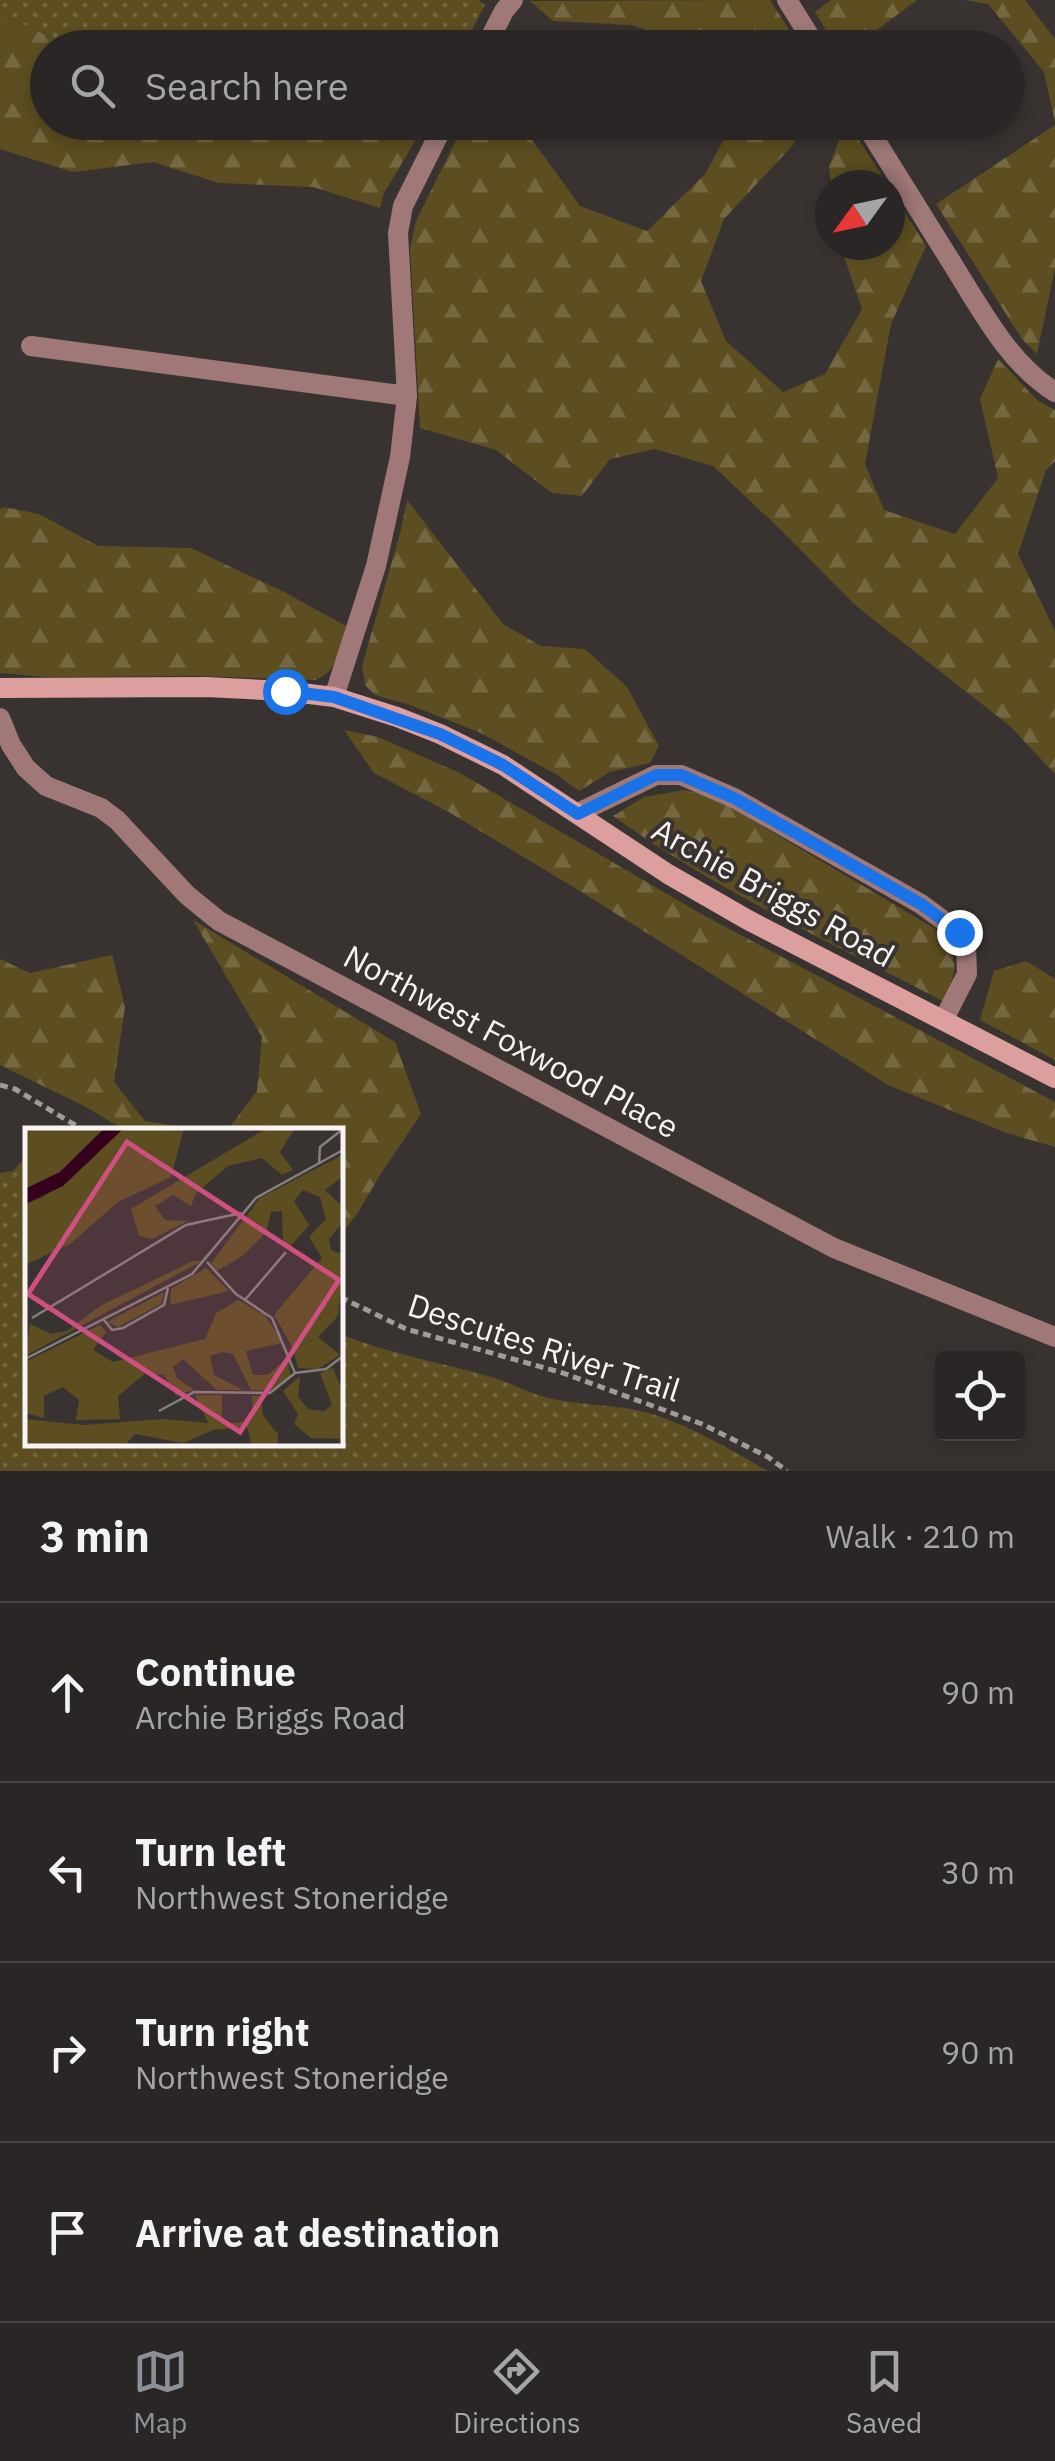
<!DOCTYPE html>
<meta charset="utf-8">
<style>
:root{--surface:#2a2625;--page:#322e2d;--text:#f1f3f6;--muted:#a5a5a7;--line:#464342;--accent:#8c9099}
body{margin:0;font-family:"IBM Plex Sans",sans-serif;background:var(--page);color:var(--text)}
.controls{position:absolute;right:30px;bottom:30px;display:grid;overflow:hidden;border-radius:10px;box-shadow:0 5px 15px #0003}
.controls button{width:90px;height:90px;display:grid;place-items:center;padding:0;border:0;border-bottom:2px solid var(--line);background:var(--surface);color:var(--text);font:50px sans-serif}
.compass{position:absolute;left:815px;top:170px;width:90px;height:90px;border-radius:50%;background:var(--surface);box-shadow:0 5px 15px #0003;rotate:237deg}
.stop{position:absolute;width:30px;height:30px;margin:-22px;border:8px solid #1a73e8;border-radius:50%;background:#fff}
.stop.end{background:#1a73e8;border-color:#fff;box-shadow:0 2px 10px #0008}
.list{margin:0;padding:0;list-style:none}
h2{display:flex;justify-content:space-between;align-items:center;height:130px;margin:0;padding:0 40px;font-size:42px}
h2 small{font-size:32px;font-weight:400;color:var(--muted)}
.list li{display:grid;grid-template-columns:65px 1fr auto;gap:30px;align-items:center;box-sizing:border-box;height:180px;padding:0 40px;border-top:2px solid var(--line)}
.list b{display:block;font-size:38px;white-space:nowrap}
.list p{margin:0;font-size:32px;white-space:nowrap;color:var(--muted)}
.list em{font-size:32px;font-style:normal;color:var(--muted)}
.icon{flex:none;width:55px;height:55px;fill:none;stroke:currentColor;stroke-width:2;stroke-linecap:round;stroke-linejoin:round}
.map{position:relative;flex:none;width:1055px;height:1471px;overflow:hidden}
.search{position:absolute;background:var(--surface);box-shadow:0 5px 15px #0003;left:30px;right:30px;top:30px;height:110px;display:flex;align-items:center;gap:25px;box-sizing:border-box;padding:0 35px;border-radius:55px;color:var(--muted);font-size:38px}
.sheet{height:850px;background:var(--surface)}
nav{display:flex;justify-content:space-around;align-items:center;box-sizing:border-box;height:140px;border-top:2px solid var(--line);background:var(--surface);font-size:28px;color:var(--muted)}
nav a{display:grid;justify-items:center;gap:5px}
nav .on{color:var(--accent)}
.map>svg:first-child{display:block}
</style>
<div class="map">
<svg width="1055" height="1471" viewBox="0 0 1055 1471">
<defs>
<pattern id="forest-firs" width="22" height="20" patternUnits="userSpaceOnUse" patternTransform="scale(2.5)"><rect width="22" height="20" fill="#5c4e20"/><path d="M5 1l3.5 6h-7zM16 11l3.5 6h-7z" fill="#746841"/></pattern>
<pattern id="park-dots" width="8" height="8" patternUnits="userSpaceOnUse" patternTransform="scale(2.5)"><rect width="8" height="8" fill="#5c4e20"/><path d="M2 2h.1M6 6h.1" fill="none" stroke="#746841" stroke-width="1.8" stroke-linecap="round"/></pattern>
</defs>
<rect width="100%" height="100%" fill="#383331"/>
<!-- forest -->
<path fill="url(#forest-firs)" d="M770,0l30,47h-106l-2,-3 -61,-19 -78,-4 -23,-20z
M831,0h86l-63,47h-18l-21,-35z
M965,0h60l30,39v83l-11,-50 -56,-68z
M0,14l74,33 -26,1v74h273l97,14 -35,59 -3,13 -67,-21 -94,-4 -66,-21 -80,10 -73,-23z
M465,122l55,1 60,83 67,25 58,-57 28,-51h70l-10,22 -69,74 -23,62 25,60 57,51 42,-18 37,-65 -22,-64h50v-56l36,57 -35,78 -26,140 19,46 71,24 43,-56 -18,-79 18,-40 40,42 17,9v51l-9,9 -28,84 37,77v143l-45,-48 -155,-121 -74,-75 -68,-64 -58,-17 -45,10 -28,37 -30,-3 -56,-43 -76,-22 -10,-179 6,-28z
M846,123h2l40,62h-57l-2,-19z
M1055,125v143l-18,86 -15,-15 -86,-135z
M407,500l96,124 38,22 44,3 42,38 32,59 -9,17 -40,9 -31,19 -20,-15 -78,-43 -71,-28 -35,-10 -10,-10 -3,-19 39,-136z
M4,507l35,7 59,32 93,2 93,44 62,34c-5,22 -7,45 -31,54l-113,-4 -157,1 -45,-4v-164z
M344,730l34,7 82,36 243,142 352,187v45l-48,-14 -119,-48 -308,-194 -133,-80 -73,-38z
M684,790l26,5 224,133c25,31 26,37 9,73 -112,-58 -227,-111 -330,-185l31,-19z
M193,920l202,122 26,72 -41,61 -23,39 -15,19h-2v-102h-113l30,-40 5,-54z
M112,955l13,52 -11,75 31,39 64,10h-83l-40,-24 -86,-42v-106l30,14z
M1026,961l29,18v81l-75,-40 14,-49z"/>
<!-- park -->
<path fill="url(#park-dots)" d="M0,0h478l7,5 -22,42h-389l-74,-33z
M321,123l103,-1v1l-6,13z
M27,1155l1,289h312v-110c50,20 103,29 155,44 17,5 33,15 50,19 37,10 77,6 113,19 38,13 75,35 110,55h-768v-298l13,-2z"/>
<g fill="none" stroke-linecap="round" stroke-linejoin="round">
<!-- path -->
<path stroke="#a09c9a" stroke-width="5" stroke-dasharray="8 5" stroke-linecap="butt" d="M0,1085l15,4 70,42
M340,1297l66,32 157,44 139,51 66,33 19,14"/>
<!-- street -->
<path stroke="#a07878" stroke-width="20" d="M787,0l30,48
M485,48l19,-37 9,-11
M864,122c29,46 57,92 86,138 29,46 58,103 105,132
M31,346l376,50
M334,697l42,-131 24,-109 7,-61 -9,-163 5,-27 42,-84
M0,718l11,27 15,23 20,18 55,22 16,12 70,75 32,26 615,327 221,89
M578,813l78,-38h25l53,23 187,106 38,28 7,14 1,28 -23,45"/>
<!-- secondary -->
<path stroke="#dd9e9e" stroke-width="20" d="M0,688l206,-1 79,4 49,6 63,20 43,17 63,31 165,109 80,46 307,158"/>
</g>
<g fill="none" stroke-linecap="round" stroke-linejoin="round">
<!-- route -->
<path stroke="#1a73e8" stroke-width="12" d="M285,691l49,6 106,37 63,31 75,49 78,-39h25l53,23 187,106 38,28"/>
</g>
<g text-anchor="middle" stroke-width="8" stroke-linejoin="round" paint-order="stroke">
<!-- street labels -->
<g font-size="32" fill="#f7f4f3" stroke="#383331">
<text transform="translate(773 893) rotate(29)" y="11">Archie Briggs Road</text>
<text transform="translate(511 1042) rotate(28)" y="11">Northwest Foxwood Place</text>
<text transform="translate(544 1348) rotate(18)" y="11">Descutes River Trail</text>
</g>
</g>
<!-- overview -->
<g transform="translate(25 1128)">
<rect width="318" height="318" fill="#383331"/>
<path d="M242,0h28l-15,24 13,18 -11,5 -20,-17 -34,8 -32,27 -5,13 -18,-11 -18,11 10,14 23,1 -36,18 -13,-3 -8,-27zM317,27v22l-17,13 17,16v17l-13,16 2,11 11,4v21l-39,27 -22,25 -7,-12 48,-57 -13,-21 17,-18 -6,-22 -17,-7 -9,11 15,24 -20,23 -6,-1 -1,-36 -11,1 -5,21 -24,23 -25,15 -6,-8 49,-65zM168,133h9l-177,95 5,-32 21,10 16,-3 33,-25zM181,140l23,23 -59,14 1,-16zM139,164l-3,12 -43,23 -11,-5zM213,172l27,15 18,28 -37,8 7,24h15l21,-19 1,20 -20,15 -19,-1 -18,-36 -11,-2 -12,4 4,19 29,15h-26l-34,-31 -10,8 4,11 17,12 -18,6 -12,-21 -17,-3 -29,24 2,23 -44,1 3,-20 -16,-13 -19,9v22l-19,-5v-51l75,-37 6,7 -13,18 20,12 92,-23 11,-26zM293,209l22,18 -22,14 -20,-1 -5,-19zM308,240l9,22v49l-31,-1 -17,-14 4,-10 -15,-23 17,-15 -2,21 10,12 16,2 8,-6 -12,-32zM170,267h27v25l9,3 15,-1 7,-9 -1,-17h9l2,20 15,18v11h-26l-5,-18 -34,3 -30,13 -48,-9 -10,11h-100v-26l59,6 79,-6 45,4z" fill="#5c4e20"/>
<path d="M0,0h79l-44,44 -35,17zM99,0h60l-13,49 -53,25 -48,42 -45,21v-61l18,-7zM317,147l-4,41 -20,21 -25,12 -12,-22 22,-25z" fill="#5c4e20"/>
<path d="M80,0h19l-61,58 -38,18v-15l35,-17z" fill="#34001b"/>
<path fill="none" stroke="#84807f" stroke-width="2.5" d="M294,36l1,-17 23,-18M219,173l42,-49M7,190l154,-93 55,-12M79,192l8,10 11,-2 41,-23 4,-17M0,231l167,-85 64,-76 87,-48M270,245l31,-4 17,-13M134,283l35,-19 76,1 25,-20 -23,-55 -36,-24 -29,-32"/>
<path fill="#cf4f81" fill-opacity="0.15" stroke="#cf4f81" stroke-width="5" d="M102,14l212,138 -99,152 -212,-138z"/>
<rect width="318" height="318" fill="none" stroke="#f7f4f3" stroke-width="5"/>
</g>
</svg>
<div class="controls">
<button><svg class="icon" aria-label="locate" viewBox="0 0 24 24"><circle cx="12" cy="12" r="6"/><path d="M12 2v4M12 18v4M2 12h4M18 12h4"/></svg></button>
</div>
<svg class="compass" viewBox="-18 -18 36 36"><path d="M0-13l5 13h-10z" fill="#e53935"/><path d="M0 13l5-13h-10z" fill="#a5a5a7"/></svg>
<div class="stop" style="left:285px;top:691px"></div>
<div class="stop end" style="left:959px;top:932px"></div>
<div class="search"><svg class="icon" aria-label="search" viewBox="0 0 24 24"><circle cx="10" cy="10" r="6"/><path d="M15 15l6 6"/></svg>Search here</div>
</div>
<section class="sheet">
<h2>3 min<small>Walk · 210 m</small></h2>
<ul class="list">
<li><svg class="icon" aria-label="ahead" viewBox="0 0 24 24"><path d="M12 20V5M6 11l6-6 6 6"/></svg><div><b>Continue</b><p>Archie Briggs Road</p></div><em>90 m</em></li>
<li><svg class="icon" aria-label="left" viewBox="0 0 24 24"><path d="M17 20v-9H6M10 6l-5 5 5 5"/></svg><div><b>Turn left</b><p>Northwest Stoneridge</p></div><em>30 m</em></li>
<li><svg class="icon" aria-label="right" viewBox="0 0 24 24"><path d="M7 20v-9h11M14 6l5 5-5 5"/></svg><div><b>Turn right</b><p>Northwest Stoneridge</p></div><em>90 m</em></li>
<li><svg class="icon" aria-label="arrive" viewBox="0 0 24 24"><path d="M6 21V4h12l-3 4 3 4H6"/></svg><div><b>Arrive at destination</b></div></li>
</ul>
</section>
<nav>
<a class="on"><svg class="icon" aria-label="map" viewBox="0 0 24 24"><path d="M3 6l6-2 6 2 6-2v14l-6 2-6-2-6 2zM9 4v14M15 6v14"/></svg>Map</a>
<a><svg class="icon" aria-label="directions" viewBox="0 0 24 24"><path d="M12 3l9 9-9 9-9-9zM9 14v-3h6M13 9l2 2-2 2"/></svg>Directions</a>
<a><svg class="icon" aria-label="saved" viewBox="0 0 24 24"><path d="M7 4h10v16l-5-4-5 4z"/></svg>Saved</a>
</nav>
